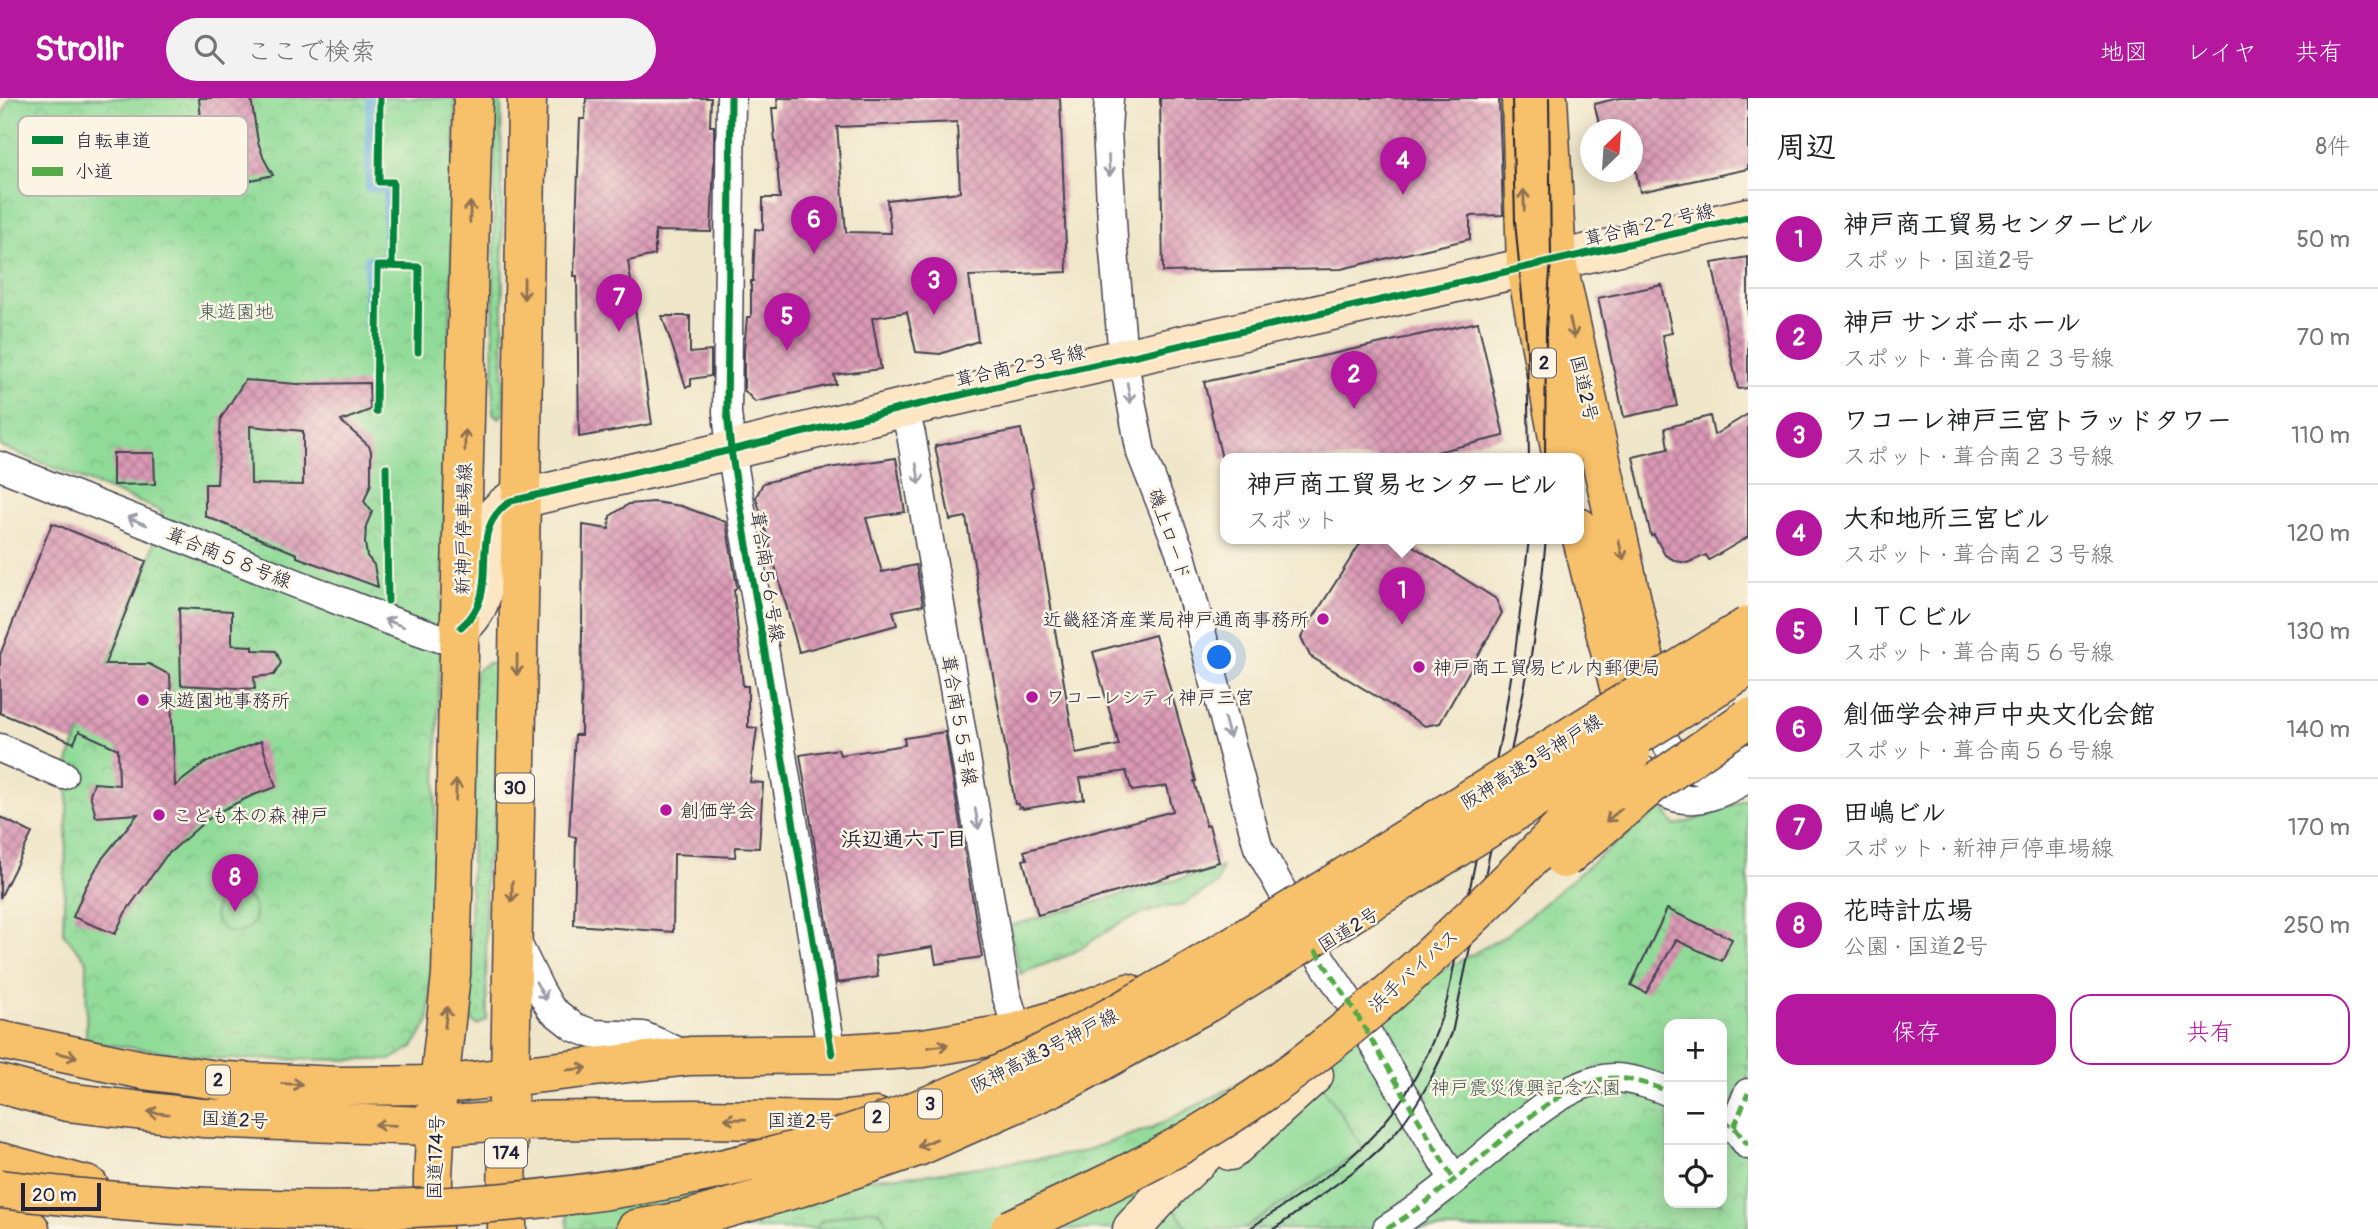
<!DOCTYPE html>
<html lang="ja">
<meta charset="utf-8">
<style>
:root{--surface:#fff;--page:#f2f2f2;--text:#202124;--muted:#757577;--line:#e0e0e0;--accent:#b5179e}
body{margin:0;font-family:Pangolin,"Klee One",sans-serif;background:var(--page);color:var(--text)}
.controls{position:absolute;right:21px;bottom:21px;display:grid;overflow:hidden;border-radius:14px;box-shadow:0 4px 18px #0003}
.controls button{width:63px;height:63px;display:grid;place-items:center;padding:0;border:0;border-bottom:2px solid var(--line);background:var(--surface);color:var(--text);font:35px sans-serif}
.compass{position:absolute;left:1580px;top:21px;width:63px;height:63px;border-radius:50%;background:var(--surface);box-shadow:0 4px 18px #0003;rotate:25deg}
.scale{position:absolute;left:21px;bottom:18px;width:80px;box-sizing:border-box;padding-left:7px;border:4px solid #22223b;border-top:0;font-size:19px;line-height:24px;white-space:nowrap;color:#22223b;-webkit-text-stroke:5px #fcf5e5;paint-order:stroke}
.you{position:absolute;left:1220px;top:560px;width:24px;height:24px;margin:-18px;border:5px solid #fff;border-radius:50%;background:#1a73e8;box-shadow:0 0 0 10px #1a73e833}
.badge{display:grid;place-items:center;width:46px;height:46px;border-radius:50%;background:var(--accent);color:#fff;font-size:23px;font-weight:700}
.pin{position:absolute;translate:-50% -58px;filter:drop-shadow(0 2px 4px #0008)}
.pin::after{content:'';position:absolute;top:37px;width:24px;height:21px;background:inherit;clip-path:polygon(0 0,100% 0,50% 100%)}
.popup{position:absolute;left:1220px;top:355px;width:364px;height:91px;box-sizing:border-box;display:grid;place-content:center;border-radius:14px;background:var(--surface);filter:drop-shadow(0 2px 5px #0005);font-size:23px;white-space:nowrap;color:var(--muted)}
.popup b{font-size:26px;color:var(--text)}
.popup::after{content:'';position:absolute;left:50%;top:100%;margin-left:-14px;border:14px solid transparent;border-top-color:var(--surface)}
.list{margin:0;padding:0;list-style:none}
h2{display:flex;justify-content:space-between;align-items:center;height:91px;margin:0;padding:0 28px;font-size:30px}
h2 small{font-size:23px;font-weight:400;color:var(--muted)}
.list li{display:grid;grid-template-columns:46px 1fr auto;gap:21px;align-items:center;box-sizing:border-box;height:98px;padding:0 28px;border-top:2px solid var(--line)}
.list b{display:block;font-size:26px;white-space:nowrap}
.list p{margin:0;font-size:23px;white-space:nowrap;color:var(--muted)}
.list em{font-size:23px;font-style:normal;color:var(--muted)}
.actions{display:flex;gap:14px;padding:21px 28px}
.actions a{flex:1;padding:16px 0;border:2px solid var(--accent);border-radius:21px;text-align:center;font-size:24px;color:var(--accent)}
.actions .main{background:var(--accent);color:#fff}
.icon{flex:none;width:38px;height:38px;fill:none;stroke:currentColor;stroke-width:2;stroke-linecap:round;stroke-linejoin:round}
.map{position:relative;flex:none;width:1748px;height:1131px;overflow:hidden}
header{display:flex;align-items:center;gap:42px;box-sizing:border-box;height:98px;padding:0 35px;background:var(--accent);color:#fff}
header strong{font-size:33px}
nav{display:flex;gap:38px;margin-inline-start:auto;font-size:24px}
.search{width:490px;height:63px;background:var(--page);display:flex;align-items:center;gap:18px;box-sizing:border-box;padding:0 24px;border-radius:38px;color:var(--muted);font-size:26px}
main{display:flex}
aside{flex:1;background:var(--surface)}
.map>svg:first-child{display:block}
</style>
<header>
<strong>Strollr</strong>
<div class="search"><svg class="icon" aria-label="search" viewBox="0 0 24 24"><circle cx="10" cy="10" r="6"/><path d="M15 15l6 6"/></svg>ここで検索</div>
<nav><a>地図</a><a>レイヤ</a><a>共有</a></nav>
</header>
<main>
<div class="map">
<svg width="1748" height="1131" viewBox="0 0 1748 1131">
<defs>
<pattern id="grass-dots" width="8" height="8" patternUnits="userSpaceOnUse" patternTransform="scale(1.75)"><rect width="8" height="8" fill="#90db98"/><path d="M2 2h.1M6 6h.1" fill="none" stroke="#7cbc84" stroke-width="1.8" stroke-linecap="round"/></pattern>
<pattern id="park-crowns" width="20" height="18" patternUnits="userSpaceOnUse" patternTransform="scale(1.75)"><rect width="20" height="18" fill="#90db98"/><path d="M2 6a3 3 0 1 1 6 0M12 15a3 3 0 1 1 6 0" fill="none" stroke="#7cbc84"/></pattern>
<pattern id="building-cross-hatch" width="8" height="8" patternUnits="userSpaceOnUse" patternTransform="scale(1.75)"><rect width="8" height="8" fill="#db9ab5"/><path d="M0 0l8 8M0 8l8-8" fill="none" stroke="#b17d94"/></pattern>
</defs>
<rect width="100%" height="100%" fill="#fcf5e5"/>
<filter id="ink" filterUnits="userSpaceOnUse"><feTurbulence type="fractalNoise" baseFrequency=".0143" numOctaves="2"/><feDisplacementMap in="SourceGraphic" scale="14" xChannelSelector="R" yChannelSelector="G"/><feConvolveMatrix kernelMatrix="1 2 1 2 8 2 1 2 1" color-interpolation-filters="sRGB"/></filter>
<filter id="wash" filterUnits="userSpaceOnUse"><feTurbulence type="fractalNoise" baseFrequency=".00686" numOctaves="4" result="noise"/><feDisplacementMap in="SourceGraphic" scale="28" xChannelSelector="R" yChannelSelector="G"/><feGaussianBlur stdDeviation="1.57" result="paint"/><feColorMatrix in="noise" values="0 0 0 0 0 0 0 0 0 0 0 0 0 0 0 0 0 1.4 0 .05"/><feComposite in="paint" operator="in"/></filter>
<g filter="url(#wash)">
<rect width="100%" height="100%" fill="#f0e6c9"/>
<!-- grass -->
<path fill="url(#grass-dots)" stroke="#597e6a" stroke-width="2" d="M495,0h6l3,315 -5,5 -6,-5z
M487,565l13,3 5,97 -10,52 -3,35 -7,14 2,155 -9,6 -10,-7 7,-346z"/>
<!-- park -->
<path fill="url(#park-crowns)" stroke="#597e6a" stroke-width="2" fill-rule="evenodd" d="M10,0h445l-1,98 -25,825 -16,26 -23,13 -167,-1 -137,-17 1,-81 -24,-28 6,-174 80,-197 13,-51 -162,-65v-325z
M1748,700v431h-1180l-2,-38 210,-6 153,-11 149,-21 76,-26 77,-39 274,-152 101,-85 57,-44 12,19 37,-12zM1669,926h53v179h-53z
M1222,769l-5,17 -37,22 -17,1 -40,14 -52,33 -51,20 -11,-48z"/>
<!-- garden -->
<path fill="#90db98" stroke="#597e6a" stroke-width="2" d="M215 815a20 20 0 1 1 40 0a20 20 0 1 1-40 0Z
M1311,971l53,80 -121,80h-55l-36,-54z
M1126,1089l28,42h-118z
M870,1111c12,2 16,9 19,20h-74l7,-8z"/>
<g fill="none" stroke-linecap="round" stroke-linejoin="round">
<!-- stream -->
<path stroke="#65afdd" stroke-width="8" d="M367,225l1,-64 18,-1 1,-69 -18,-1 1,-90"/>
</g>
<g id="blocks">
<!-- building -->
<path fill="url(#building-cross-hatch)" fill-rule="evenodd" d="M199,0h52l7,44 6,17 9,16 -35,8 -9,-23 -8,7 -13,-27 -7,-21z
M586,0h125l-1,28h4v37l-3,69 -56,-1v24l-27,6 24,163 -73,13 -2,-161h-3l6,-157h5z
M777,0h283l7,174 -98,4 9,65 -38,13 -24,-2 -9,-40 -35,6 9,51 -47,6 2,9 -81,18 -11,-12v-40l3,-33h4v-36h2l2,-52 8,1v-32h17l-8,-90h6zM957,24l3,70 -73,8 4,33 -45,-1 -9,-105z
M1160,0h339l4,117 -33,1v23l-129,30 -178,3z
M1619,0h129v71l-108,23 -7,-36v-26h-32l-7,-26z
M1748,159v131l-10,1 -26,-126z
M1662,187l10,48 -10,2 15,71 -53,11 -26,-119z
M662,218h28v37l21,-2v25l-20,3v7l-5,1z
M1478,224l26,114 -97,23h-185l-18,-77z
M245,282l52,4 72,-1 1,27 -29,11 28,25 2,5v33l-7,17 8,11 -6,14 -1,17 2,13 7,9 4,22 -81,-30v-3l-92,-38v-32h12l4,-66zM250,328l53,5v54l-52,-1z
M1748,316v123l-39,23 -3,-5 -19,8 -11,-2 -11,-6 -11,-20 -3,1 -18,-79 35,-8 -3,-21 45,-12 4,19z
M1021,331l12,58 -2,1 45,266 43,-9 -26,-93 62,-17 41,146h-2l12,45 3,-1 10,37 -181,53 -15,-55 4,-1 -3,-8 149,-40 -6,-25 -35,5 -6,-20 -46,7 4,21 -61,10 -1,-2 -3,1 -1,-4h-3l-49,-287 -16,3 -15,-74z
M113,355h41l1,31 -42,1z
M896,360l9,54 -39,6 16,54 34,-7 7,40 -30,6 4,14 -98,27 -43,-155 7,-14 59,-14z
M654,404l27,4 45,16 11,65 -3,3 9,96h5v41l9,1 -7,54 13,1 -4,65 -23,-1 -1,10 -61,-3 -1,78 -99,-7 2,-88 -7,-1 6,-101h6l2,-210 26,4 1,-13 19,-12z
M52,425l94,38 -41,103h44l21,11 5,111 30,-23 56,-22 15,46 -25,9 -31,15 -17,12 -37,33 -41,57 -10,21 -42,-17 12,-29 16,-28 37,-46 -42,3 -6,-23 4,-11 25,2 -1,-36 -39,-18 -5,12 -74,-30v-58z
M1363,441h39l94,60 6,14 -62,110 -15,3 -115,-70 -9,-19z
M179,510l53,3v34l21,1v4l23,1 5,12 -7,12 -20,2 1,12 -74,-4z
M945,634l37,225 -46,7 -3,-17 -58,9 3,21 -41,6 -37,-228 38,-6 2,6 65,-10 -1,-7z
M0,719l32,16 -32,65z
M1667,811l65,30 -10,22 -46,-21 -30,53 -15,-8z"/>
</g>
</g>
<g filter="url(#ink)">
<use href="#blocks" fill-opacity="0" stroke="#413f50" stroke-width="2"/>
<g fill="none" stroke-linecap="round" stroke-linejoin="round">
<!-- street casing -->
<g stroke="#413f50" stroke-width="31">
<path id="street" d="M731,0l-4,314 4,38 101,604
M1109,0l-2,32 6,109 10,119 18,95 39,98 78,296 57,103 33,50 106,180
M903,310l8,26 95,560 12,38
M0,368l388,154 52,18 20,2
M1660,633c10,26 34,44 62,44l26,-17
M0,650l63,27
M1644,673c28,44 68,29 104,7
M515,841l25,51 11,19 23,18 19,7 50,2 43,19
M1722,1022l12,7 14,18
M1734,1029l14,-34
M1387,1131c29,-18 56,-40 82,-61 36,-30 95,-88 143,-90 15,-1 44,8 57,14"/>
</g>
<!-- secondary casing -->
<g stroke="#413f50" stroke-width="41">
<path id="secondary" d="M461,529c46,-38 0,-94 50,-126l220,-51 172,-42 845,-191
M1230,1053l84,-76
M1132,1131l37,-41 72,-69"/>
</g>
<!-- primary casing -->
<g stroke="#413f50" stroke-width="41">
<path id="primary" d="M510,979l11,-578 6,-401
M439,987l12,-110 22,-877"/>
</g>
<!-- highway casing -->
<g stroke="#413f50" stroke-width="41">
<path id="highway" d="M1521,0l5,170 36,191
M1548,0l9,163 101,457
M1579,429l52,208
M0,942l143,30 83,11 113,5 100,-1 251,-29 142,-2 91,-6 95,-16 72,-24 38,-15
M0,986l67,18 135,16 160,6 73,2 71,-5 188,-2 144,2 38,-4
M0,1064l89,24
M0,1125l30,6
M433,1131v-53l4,-75
M507,1131l1,-133
M636,1131l46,-8"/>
</g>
<!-- street -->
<use href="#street" stroke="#fff" stroke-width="28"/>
<!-- secondary -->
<use href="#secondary" stroke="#fce6c4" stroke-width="38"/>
<!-- primary -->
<use href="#primary" stroke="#f7c06b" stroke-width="38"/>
<!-- highway -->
<use href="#highway" stroke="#f7c06b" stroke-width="38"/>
<!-- tram -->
<path stroke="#22223b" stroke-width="2" d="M1512,0l3,123 12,128 2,110
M1545,361l1,-130 5,-71 -2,-160
M1249,1131c32,-22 67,-43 97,-68 51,-42 83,-98 101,-161l56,-274 12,-73 14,-114
M1274,1131c37,-27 93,-63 122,-97 25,-30 41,-64 56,-99l79,-377 10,-69 5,-48"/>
<!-- highway-bridge casing -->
<g stroke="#413f50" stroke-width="41" stroke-linecap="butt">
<path id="highway-bridge" d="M1564,761l86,-73 98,-68
M0,1091c333,40 687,32 996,-113 129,-61 250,-138 371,-213 127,-80 254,-158 381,-237
M682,1123l116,-33 122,-42 148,-66 139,-77 541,-336
M1010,1131c72,-33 145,-66 212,-109 106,-67 199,-152 288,-241 41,-41 82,-81 121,-125"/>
</g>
<!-- highway-bridge -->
<use href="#highway-bridge" stroke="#f7c06b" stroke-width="38"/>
<!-- quiet -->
<path stroke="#53aa46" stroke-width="5" stroke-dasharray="10 5" stroke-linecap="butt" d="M1315,852l33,50 106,180
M1722,1022l12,7 14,18
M1734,1029l14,-34
M1387,1131c29,-18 56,-40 82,-61 36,-30 95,-88 143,-90 15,-1 44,8 57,14"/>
<!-- cycleway casing -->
<g stroke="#fcf5e5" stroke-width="11">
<path id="cycleway" d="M731,0l-4,314 4,38 101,604
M381,168l38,1 -1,85
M376,314l2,-146h14l1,-84h-14l1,-84
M386,369l2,134
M461,529c46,-38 0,-94 50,-126l220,-51 172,-42 845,-191"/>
</g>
<!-- cycleway -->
<use href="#cycleway" stroke="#00873e" stroke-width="7"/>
</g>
<!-- one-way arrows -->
<defs><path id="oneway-shaft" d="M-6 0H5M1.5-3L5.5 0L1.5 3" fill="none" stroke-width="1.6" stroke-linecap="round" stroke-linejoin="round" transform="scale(1.75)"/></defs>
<g stroke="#9c9ca7">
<use href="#oneway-shaft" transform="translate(1109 68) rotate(87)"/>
<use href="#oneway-shaft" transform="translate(1129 295) rotate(80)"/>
<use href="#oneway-shaft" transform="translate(918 376) rotate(80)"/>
<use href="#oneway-shaft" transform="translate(137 423) rotate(-158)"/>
<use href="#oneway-shaft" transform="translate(394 525) rotate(-159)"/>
<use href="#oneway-shaft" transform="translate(1227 630) rotate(75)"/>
<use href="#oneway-shaft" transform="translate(977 721) rotate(80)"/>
<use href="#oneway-shaft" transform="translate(541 893) rotate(61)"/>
</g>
<g stroke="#8c7153">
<use href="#oneway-shaft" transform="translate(1524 102) rotate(-92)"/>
<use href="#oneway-shaft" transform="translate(470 114) rotate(-89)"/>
<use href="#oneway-shaft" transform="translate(524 191) rotate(91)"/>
<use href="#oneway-shaft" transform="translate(1572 230) rotate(77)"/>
<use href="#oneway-shaft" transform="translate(465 342) rotate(-89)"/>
<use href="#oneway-shaft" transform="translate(1621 452) rotate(77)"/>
<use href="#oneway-shaft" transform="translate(517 567) rotate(91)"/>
<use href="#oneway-shaft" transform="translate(456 692) rotate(-88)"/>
<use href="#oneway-shaft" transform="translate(1614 717) rotate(140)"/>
<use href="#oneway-shaft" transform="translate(512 794) rotate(91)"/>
<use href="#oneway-shaft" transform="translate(446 919) rotate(-84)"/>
<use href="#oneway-shaft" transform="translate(938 948) rotate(-8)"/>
<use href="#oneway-shaft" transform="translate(67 957) rotate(12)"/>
<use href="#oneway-shaft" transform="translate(577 971) rotate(-6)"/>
<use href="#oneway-shaft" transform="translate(292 986) rotate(2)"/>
<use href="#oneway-shaft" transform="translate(158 1015) rotate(-174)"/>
<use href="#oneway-shaft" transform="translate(735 1021) rotate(-179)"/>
<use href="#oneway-shaft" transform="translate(385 1027) rotate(-178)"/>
<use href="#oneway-shaft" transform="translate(927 1045) rotate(157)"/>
</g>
</g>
<!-- markers -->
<g fill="#b5179e" stroke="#fcf5e5" stroke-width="2.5">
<circle cx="1323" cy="521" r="7"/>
<circle cx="1419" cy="569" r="7"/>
<circle cx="1032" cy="599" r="7"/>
<circle cx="143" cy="602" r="7"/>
<circle cx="666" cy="712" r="7"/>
<circle cx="159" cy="717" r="7"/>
</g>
<g text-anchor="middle" stroke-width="5" stroke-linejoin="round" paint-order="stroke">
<!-- shield labels -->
<g fill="#fcf5e5" stroke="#63616e" stroke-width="2">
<rect x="1532" y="250.5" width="24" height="29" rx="5"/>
<rect x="496" y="675.5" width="38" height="29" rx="5"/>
<rect x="206" y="967.5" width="24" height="29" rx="5"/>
<rect x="918" y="991.5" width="24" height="29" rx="5"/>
<rect x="865" y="1004.5" width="24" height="29" rx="5"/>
<rect x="485" y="1040.5" width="42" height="29" rx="5"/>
</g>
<g font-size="18" font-weight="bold" fill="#22223b">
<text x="1544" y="271">2</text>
<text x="515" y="696">30</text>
<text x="218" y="988">2</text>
<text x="930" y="1012">3</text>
<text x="877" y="1025">2</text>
<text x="506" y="1061">174</text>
</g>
<!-- street labels -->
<g font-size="19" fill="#22223b" stroke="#fcf5e5">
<text transform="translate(1649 126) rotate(-13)" y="7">葺合南２２号線</text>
<text transform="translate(1020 267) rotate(-13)" y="7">葺合南２３号線</text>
<text transform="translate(1585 290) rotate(77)" y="7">国道2号</text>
<text transform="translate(463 431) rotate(-89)" y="7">新神戸停車場線</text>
<text transform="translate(1170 436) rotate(71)" y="7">磯上ロード</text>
<text transform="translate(229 459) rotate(22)" y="7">葺合南５８号線</text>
<text transform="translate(768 478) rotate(81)" y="7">葺合南５６号線</text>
<text transform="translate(960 622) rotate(80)" y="7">葺合南５５号線</text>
<text transform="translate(1531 663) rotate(-32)" y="7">阪神高速3号神戸線</text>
<text transform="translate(1348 831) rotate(-32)" y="7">国道2号</text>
<text transform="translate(1413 872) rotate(-42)" y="7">浜手バイパス</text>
<text transform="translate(1044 952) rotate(-27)" y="7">阪神高速3号神戸線</text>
<text transform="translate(235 1021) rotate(3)" y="7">国道2号</text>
<text x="801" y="1029">国道2号</text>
<text transform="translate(435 1059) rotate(-88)" y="7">国道174号</text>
</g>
<!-- park labels -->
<g font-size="19" fill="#435a57" stroke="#fcf5e5">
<text x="236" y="220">東遊園地</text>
<text x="1526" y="996">神戸震災復興記念公園</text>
</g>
<!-- poi labels -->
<g font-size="19" fill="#22223b" stroke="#fcf5e5" text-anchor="start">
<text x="1309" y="528" text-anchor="end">近畿経済産業局神戸通商事務所</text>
<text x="1433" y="576">神戸商工貿易ビル内郵便局</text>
<text x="1046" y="606">ワコーレシティ神戸三宮</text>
<text x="157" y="609">東遊園地事務所</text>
<text x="680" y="719">創価学会</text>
<text x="173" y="724">こども本の森 神戸</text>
</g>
<!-- neighbourhood labels -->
<g font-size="21" font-weight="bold" fill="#22223b" stroke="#fcf5e5">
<text x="904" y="748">浜辺通六丁目</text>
</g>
</g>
<!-- legend -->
<rect x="18" y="18" width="230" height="80" rx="10" fill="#fcf5e5" stroke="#bbb6b2" stroke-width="2"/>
<rect x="32" y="38" width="31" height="8" fill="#00873e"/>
<rect x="32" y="69" width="31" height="9" fill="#53aa46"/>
<g font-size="19" fill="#22223b">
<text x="75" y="49">自転車道</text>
<text x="75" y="80">小道</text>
</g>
</svg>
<div class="controls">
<button>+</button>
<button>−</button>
<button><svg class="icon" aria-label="locate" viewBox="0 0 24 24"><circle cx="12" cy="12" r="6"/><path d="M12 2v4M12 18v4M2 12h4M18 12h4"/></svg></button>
</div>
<svg class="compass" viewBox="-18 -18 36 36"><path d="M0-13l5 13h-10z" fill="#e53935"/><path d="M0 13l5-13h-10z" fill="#757577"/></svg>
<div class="scale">20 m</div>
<div class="you"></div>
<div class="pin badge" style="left:1402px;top:527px">1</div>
<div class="popup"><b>神戸商工貿易センタービル</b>スポット</div>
<div class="pin badge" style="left:1354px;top:311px">2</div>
<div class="pin badge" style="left:934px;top:217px">3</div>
<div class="pin badge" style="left:1403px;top:97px">4</div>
<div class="pin badge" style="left:787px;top:253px">5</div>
<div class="pin badge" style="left:814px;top:156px">6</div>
<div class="pin badge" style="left:619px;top:234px">7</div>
<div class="pin badge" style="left:235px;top:814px">8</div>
</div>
<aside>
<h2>周辺<small>8件</small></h2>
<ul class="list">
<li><span class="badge">1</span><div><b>神戸商工貿易センタービル</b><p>スポット · 国道2号</p></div><em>50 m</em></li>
<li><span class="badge">2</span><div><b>神戸 サンボーホール</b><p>スポット · 葺合南２３号線</p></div><em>70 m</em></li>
<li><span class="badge">3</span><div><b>ワコーレ神戸三宮トラッドタワー</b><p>スポット · 葺合南２３号線</p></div><em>110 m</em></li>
<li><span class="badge">4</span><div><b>大和地所三宮ビル</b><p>スポット · 葺合南２３号線</p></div><em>120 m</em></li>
<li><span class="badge">5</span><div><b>ＩＴＣビル</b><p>スポット · 葺合南５６号線</p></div><em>130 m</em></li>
<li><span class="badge">6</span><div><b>創価学会神戸中央文化会館</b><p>スポット · 葺合南５６号線</p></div><em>140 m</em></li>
<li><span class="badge">7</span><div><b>田嶋ビル</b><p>スポット · 新神戸停車場線</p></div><em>170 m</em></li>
<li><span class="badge">8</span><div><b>花時計広場</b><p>公園 · 国道2号</p></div><em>250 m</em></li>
</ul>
<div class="actions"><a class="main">保存</a><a>共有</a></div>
</aside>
</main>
